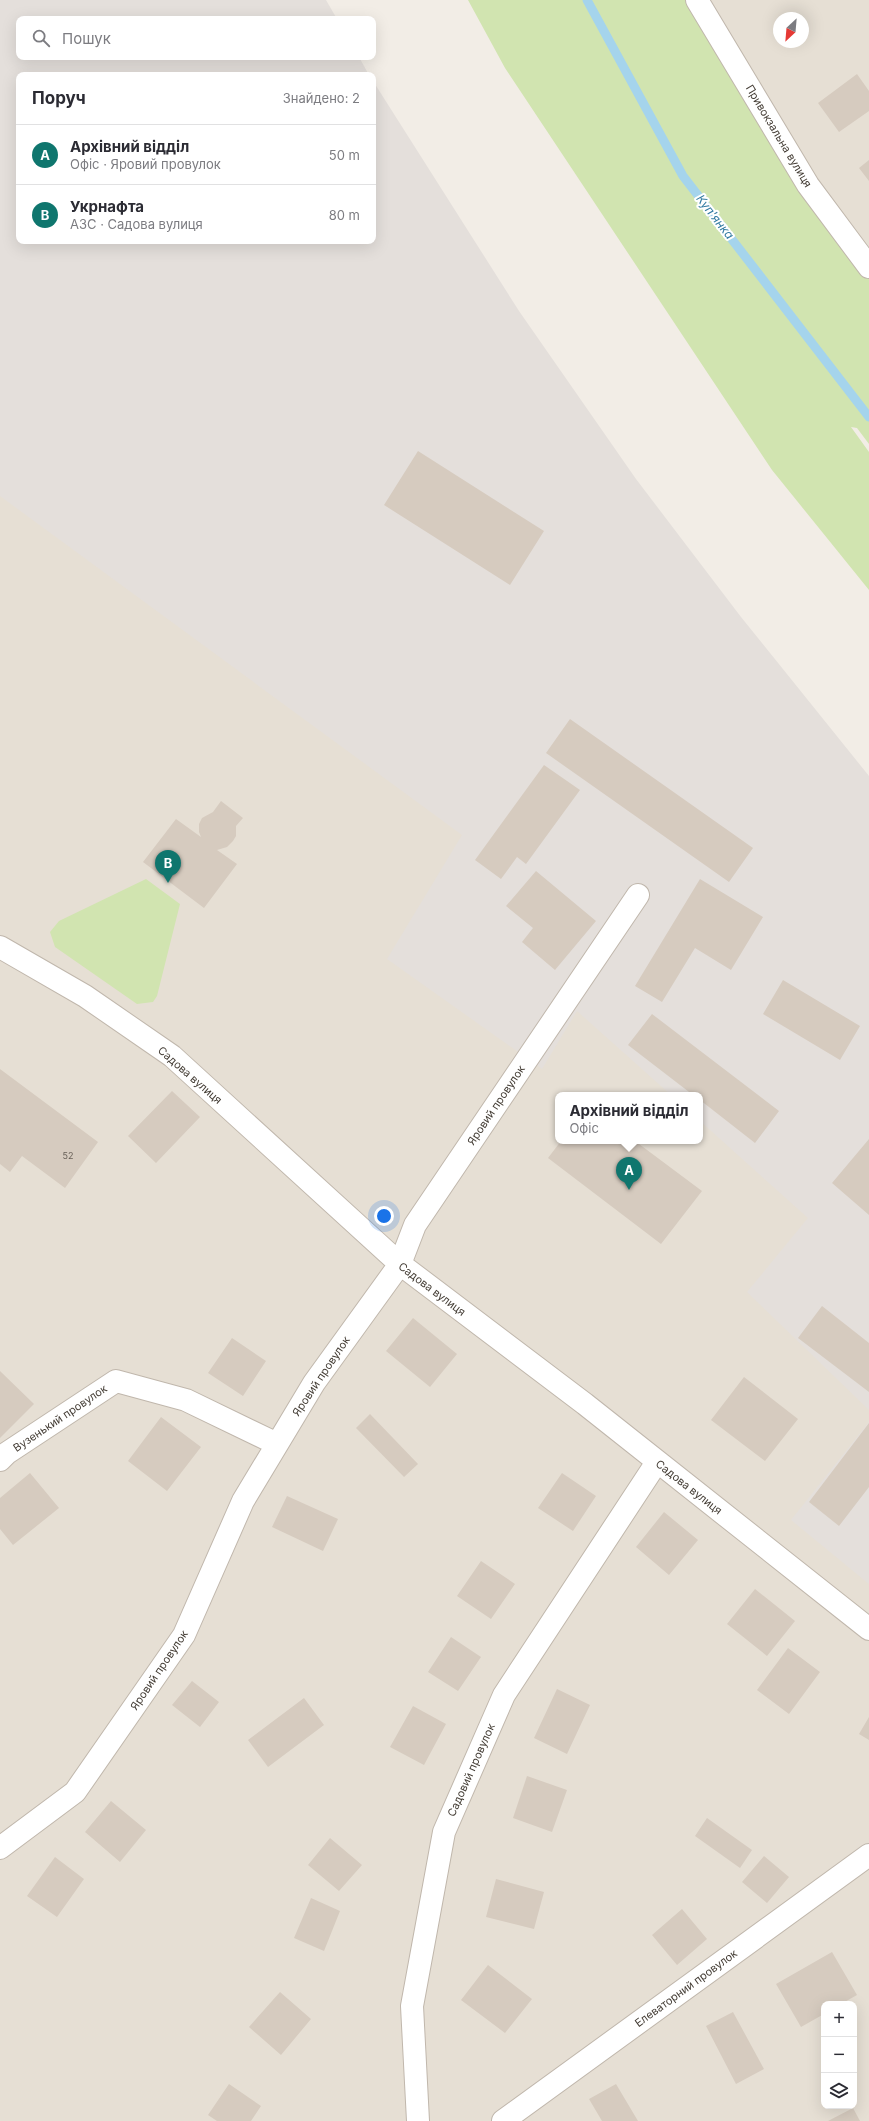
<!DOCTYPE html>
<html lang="uk">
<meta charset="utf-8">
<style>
:root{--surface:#fff;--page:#f2f2f3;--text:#2b2b33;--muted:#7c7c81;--line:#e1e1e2;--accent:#0f766e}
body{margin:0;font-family:Inter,sans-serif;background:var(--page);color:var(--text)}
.controls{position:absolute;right:12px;bottom:12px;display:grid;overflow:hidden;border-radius:8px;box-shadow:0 4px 16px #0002}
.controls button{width:36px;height:36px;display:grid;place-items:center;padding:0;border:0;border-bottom:1px solid var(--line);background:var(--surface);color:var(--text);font:20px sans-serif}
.compass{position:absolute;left:773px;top:12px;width:36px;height:36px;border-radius:50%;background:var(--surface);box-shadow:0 4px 16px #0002;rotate:206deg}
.you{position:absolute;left:384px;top:1216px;width:14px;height:14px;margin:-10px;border:3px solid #fff;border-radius:50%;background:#1a73e8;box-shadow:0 0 0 6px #1a73e833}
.badge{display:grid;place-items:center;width:26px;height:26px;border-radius:50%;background:var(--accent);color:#fff;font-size:13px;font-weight:700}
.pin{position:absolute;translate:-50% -33px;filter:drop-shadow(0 1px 2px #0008)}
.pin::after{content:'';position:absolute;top:21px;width:14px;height:12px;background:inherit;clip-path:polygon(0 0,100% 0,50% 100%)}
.popup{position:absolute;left:555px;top:1092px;width:148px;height:52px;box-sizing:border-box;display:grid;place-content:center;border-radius:8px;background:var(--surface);filter:drop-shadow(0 1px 3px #0005);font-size:13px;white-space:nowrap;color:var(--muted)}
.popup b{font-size:15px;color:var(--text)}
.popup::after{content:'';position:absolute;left:50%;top:100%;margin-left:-8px;border:8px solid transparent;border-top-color:var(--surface)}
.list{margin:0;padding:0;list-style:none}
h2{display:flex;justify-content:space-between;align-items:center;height:52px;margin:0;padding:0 16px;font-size:17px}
h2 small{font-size:13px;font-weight:400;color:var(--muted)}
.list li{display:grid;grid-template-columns:26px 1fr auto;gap:12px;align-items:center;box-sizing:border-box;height:60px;padding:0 16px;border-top:1px solid var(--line)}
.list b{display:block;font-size:15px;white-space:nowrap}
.list p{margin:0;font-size:13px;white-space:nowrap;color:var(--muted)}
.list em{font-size:13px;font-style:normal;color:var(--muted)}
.icon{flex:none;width:22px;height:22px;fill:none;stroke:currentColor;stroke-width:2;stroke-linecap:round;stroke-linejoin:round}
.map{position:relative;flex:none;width:869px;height:2121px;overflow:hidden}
.search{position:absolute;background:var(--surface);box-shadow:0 4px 16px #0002;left:16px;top:16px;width:360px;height:44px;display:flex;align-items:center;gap:10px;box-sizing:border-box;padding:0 14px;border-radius:8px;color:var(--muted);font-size:15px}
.panel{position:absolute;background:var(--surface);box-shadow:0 4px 16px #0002;left:16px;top:72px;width:360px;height:172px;border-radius:8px}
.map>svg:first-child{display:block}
</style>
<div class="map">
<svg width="869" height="2121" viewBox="0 0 869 2121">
<rect width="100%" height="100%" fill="#f2ede6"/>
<!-- residential -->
<path fill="#e6dfd4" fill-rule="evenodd" d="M655,0h214v314zM779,18h24v24h-24z
M0,488l869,617v1016h-869zM558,1095h142v46h-142zM824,2004h30v102h-30z"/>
<!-- industrial -->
<path fill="#e4dfdb" d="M0,0h326l11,19h-318v38h340l10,18h-350v166h354v-160l146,230 117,168 105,138 128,159v634l-122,-118 61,-74 -108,-97v-26h-29l-94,-84 -35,58 -155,-110 75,-124 -462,-339z
M869,1422v162l-78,-64z"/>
<!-- green -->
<path fill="#d1e4b0" d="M468,0h229l172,268v176l-12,-16 -6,-1 18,25v138l-97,-120 -267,-402z
M146,879l34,25 -23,92 -4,6 -16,2 -82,-57 -5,-15 9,-11z"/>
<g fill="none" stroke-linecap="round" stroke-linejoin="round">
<!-- stream -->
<path stroke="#a5d4ec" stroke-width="9" d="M587,0l96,176 186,241"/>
</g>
<!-- building -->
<path fill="#d6cbbf" d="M857,74l12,17v20l-30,21 -21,-29z
M869,160v21l-10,-13z
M418,451l126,80 -34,54 -126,-80z
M570,719l183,129 -24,34 -183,-129z
M544,765l36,25 -54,74 -9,-7 -16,22 -26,-19z
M221,801l22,17 -7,8v10l-3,5 -6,6 -10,3 20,14 -33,44 -61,-46 33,-43 25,18 -2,-5v-8l3,-6 11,-6z
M536,871l60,50 -41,49 -33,-28 11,-14 -27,-22z
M700,879l63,38 -32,53 -36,-22 -33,54 -27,-16z
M783,980l77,46 -20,34 -77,-46z
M652,1014l127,97 -24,32 -55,-43v-5h-7l-65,-50z
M0,1069l98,73 -33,46 -43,-32 -12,16 -10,-8z
M172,1091l28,26 -44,46 -28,-27z
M869,1139v76l-37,-32z
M561,1141h74l67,50 -41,53 -113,-86z
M822,1306l47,37v49l-71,-54z
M413,1318l44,36 -27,33 -44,-36z
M232,1338l34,23 -23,35 -35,-23z
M0,1371l34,33 -34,34z
M744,1377l54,42 -33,42 -54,-41z
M370,1414l48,50 -14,13 -48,-49z
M161,1417l40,30 -34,44 -39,-30z
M869,1423v64l-30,39 -30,-24z
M30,1473l29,35 -46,37 -13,-16v-31z
M562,1473l34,23 -23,35 -35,-23z
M287,1496l51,23 -15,32 -51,-24z
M664,1512l34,28 -29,35 -33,-28z
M481,1561l34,23 -24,35 -34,-23z
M755,1589l40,32 -28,35 -40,-32z
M451,1637l30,20 -23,34 -30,-19z
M788,1648l32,24 -31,42 -32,-24z
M192,1681l27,21 -19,25 -28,-22z
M557,1689l33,16 -23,49 -33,-16z
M304,1698l20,27 -56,42 -20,-27z
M413,1706l33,18 -22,41 -34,-18z
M869,1717v23l-10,-6z
M527,1776l40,14 -15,42 -39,-14z
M111,1801l35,29 -26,32 -35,-30z
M707,1818l45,32 -12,18 -45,-32z
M330,1838l32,27 -23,26 -31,-26z
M764,1856l25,21 -22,26 -25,-21z
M55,1857l29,22 -27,38 -30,-21z
M496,1879l48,13 -10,37 -48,-12z
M311,1898l29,13 -16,40 -30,-13z
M682,1909l25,30 -30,26 -25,-30z
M832,1952l25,43 -16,9h-17v10l-23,13 -25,-43z
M488,1965l44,34 -27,34 -44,-33z
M280,1992l31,27 -30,36 -32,-28z
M733,2012l31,57 -28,15 -30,-58z
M229,2084l32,22 -10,15h-34l-9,-6z
M616,2084l22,37h-36l-13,-22z
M853,2108l7,13h-32z"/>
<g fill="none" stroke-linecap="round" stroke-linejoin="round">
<!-- minor casing -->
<g stroke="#c0b7ac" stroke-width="24">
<path id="minor" d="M697,0l111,185 61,82
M0,947l85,49 87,60 228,208 185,140 284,225
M0,1460l7,-7 109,-72 70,19 91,44
M0,1848l75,-56 109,-157 59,-134 71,-118 86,-119 15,-39 223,-330
M418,2121l-6,-115 32,-174 60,-137 153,-233
M503,2121l366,-266"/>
</g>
<!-- minor -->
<use href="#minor" stroke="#fff" stroke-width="22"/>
</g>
<g text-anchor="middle" stroke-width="4" stroke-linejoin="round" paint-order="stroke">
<!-- number labels -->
<g font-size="9" fill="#686058">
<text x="68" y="1159">52</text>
</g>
<!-- street labels -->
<g font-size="11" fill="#443d35" stroke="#fff">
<text transform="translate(779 136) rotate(59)" y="4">Привокзальна вулиця</text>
<text transform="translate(190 1075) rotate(41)" y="4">Садова вулиця</text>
<text transform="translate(496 1105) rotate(-56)" y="4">Яровий провулок</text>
<text transform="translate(432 1289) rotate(37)" y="4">Садова вулиця</text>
<text transform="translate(321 1376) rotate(-56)" y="4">Яровий провулок</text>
<text transform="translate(60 1418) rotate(-34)" y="4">Вузенький провулок</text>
<text transform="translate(689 1487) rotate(38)" y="4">Садова вулиця</text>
<text transform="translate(159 1670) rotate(-56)" y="4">Яровий провулок</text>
<text transform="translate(471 1770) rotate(-66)" y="4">Садовий провулок</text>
<text transform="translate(686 1988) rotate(-36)" y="4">Елеваторний провулок</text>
</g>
<!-- water labels -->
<g font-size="12" font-style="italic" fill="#337ba2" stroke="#fff">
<text transform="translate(715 217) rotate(52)" y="4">Куп'янка</text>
</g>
</g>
</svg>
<div class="controls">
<button>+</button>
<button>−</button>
<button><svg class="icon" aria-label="layers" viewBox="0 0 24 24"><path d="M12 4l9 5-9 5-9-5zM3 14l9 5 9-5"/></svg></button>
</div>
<svg class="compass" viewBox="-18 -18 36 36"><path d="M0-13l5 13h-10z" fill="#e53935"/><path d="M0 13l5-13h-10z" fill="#7c7c81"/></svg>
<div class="you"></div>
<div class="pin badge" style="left:629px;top:1190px">A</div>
<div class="popup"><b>Архівний відділ</b>Офіс</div>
<div class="pin badge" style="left:168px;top:883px">B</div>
<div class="search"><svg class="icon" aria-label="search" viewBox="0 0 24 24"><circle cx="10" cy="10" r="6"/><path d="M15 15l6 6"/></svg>Пошук</div>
<section class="panel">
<h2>Поруч<small>Знайдено: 2</small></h2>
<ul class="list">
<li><span class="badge">A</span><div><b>Архівний відділ</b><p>Офіс · Яровий провулок</p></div><em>50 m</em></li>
<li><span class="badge">B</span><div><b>Укрнафта</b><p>АЗС · Садова вулиця</p></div><em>80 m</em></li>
</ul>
</section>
</div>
